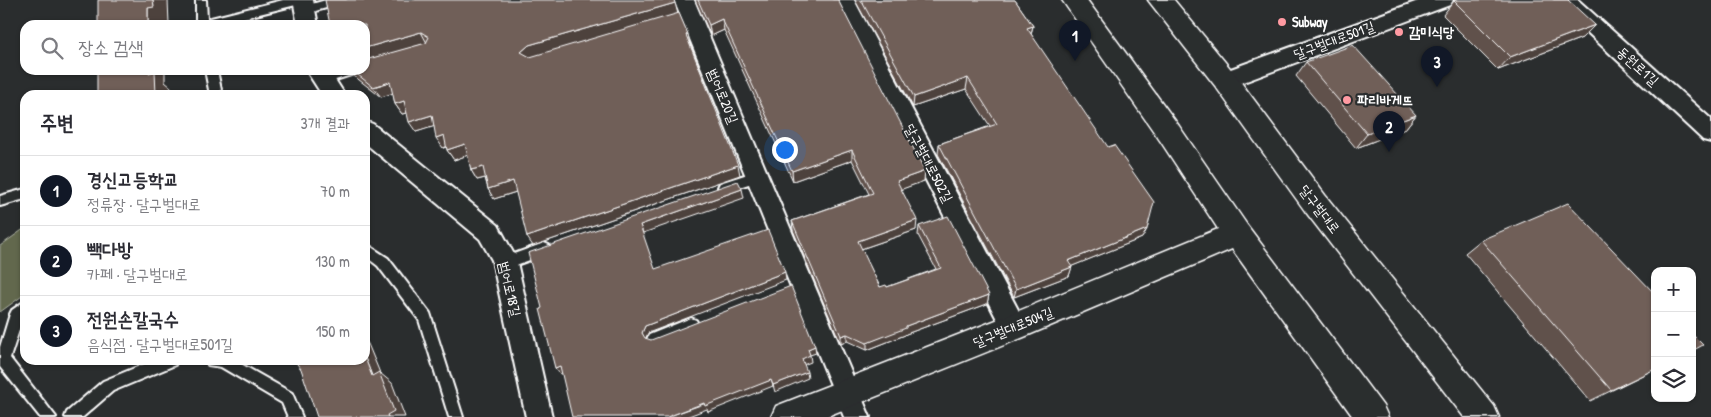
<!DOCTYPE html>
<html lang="ko">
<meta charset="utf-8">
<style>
:root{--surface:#fff;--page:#f7f7f7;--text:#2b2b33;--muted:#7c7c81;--line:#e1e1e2;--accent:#111827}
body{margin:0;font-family:"Patrick Hand","Poor Story",sans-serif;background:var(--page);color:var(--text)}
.controls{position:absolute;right:15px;bottom:15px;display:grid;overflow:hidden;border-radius:10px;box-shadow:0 1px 4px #0004}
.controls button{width:45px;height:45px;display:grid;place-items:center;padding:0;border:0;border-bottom:1px solid var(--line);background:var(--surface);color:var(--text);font:25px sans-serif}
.you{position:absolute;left:784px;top:149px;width:18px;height:18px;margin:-12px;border:4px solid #fff;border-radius:50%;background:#1a73e8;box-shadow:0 0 0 8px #1a73e833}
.badge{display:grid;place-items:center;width:32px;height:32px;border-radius:50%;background:var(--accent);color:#fff;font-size:16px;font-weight:700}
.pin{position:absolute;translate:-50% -41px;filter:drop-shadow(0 1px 2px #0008)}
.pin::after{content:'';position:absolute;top:26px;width:18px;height:15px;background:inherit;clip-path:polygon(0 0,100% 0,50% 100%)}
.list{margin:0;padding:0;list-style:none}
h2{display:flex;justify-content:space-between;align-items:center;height:65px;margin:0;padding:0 20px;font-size:21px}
h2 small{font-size:16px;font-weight:400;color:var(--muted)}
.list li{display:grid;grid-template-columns:32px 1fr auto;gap:15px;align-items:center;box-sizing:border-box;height:70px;padding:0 20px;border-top:1px solid var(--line)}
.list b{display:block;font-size:19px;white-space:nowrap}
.list p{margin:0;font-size:16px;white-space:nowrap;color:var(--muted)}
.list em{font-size:16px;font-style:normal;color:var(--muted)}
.icon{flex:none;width:28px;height:28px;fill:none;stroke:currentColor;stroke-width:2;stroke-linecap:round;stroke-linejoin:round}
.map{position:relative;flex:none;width:1711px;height:417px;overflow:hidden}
.search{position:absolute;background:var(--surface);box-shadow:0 1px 4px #0004;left:20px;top:20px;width:350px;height:55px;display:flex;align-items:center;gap:12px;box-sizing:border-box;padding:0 18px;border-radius:15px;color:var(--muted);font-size:19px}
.panel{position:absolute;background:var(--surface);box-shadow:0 1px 4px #0004;left:20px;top:90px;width:350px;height:275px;border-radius:15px}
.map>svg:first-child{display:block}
</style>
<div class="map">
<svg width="1711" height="417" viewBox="0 0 1711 417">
<rect width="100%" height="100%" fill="#2a2d2e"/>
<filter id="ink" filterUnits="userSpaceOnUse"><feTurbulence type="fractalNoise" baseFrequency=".02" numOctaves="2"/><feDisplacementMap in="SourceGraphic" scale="10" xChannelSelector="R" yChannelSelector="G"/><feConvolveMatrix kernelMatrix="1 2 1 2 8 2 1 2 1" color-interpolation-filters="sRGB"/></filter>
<g filter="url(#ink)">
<!-- green -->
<path fill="#62684e" stroke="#b0b4a6" d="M25,228v66l-25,18v-66z"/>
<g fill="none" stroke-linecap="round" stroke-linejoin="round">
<!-- lane casing -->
<g stroke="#fff" stroke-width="4">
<path id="lane" d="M196,0h10l1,19 76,-19h22l-5,4 -85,21h-19z
M326,0h19l-1,3 -39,11 -5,-4 1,-3z
M205,70h12l5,25h-12z
M338,70h21l-2,3 -34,11 -4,-2 -2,-3 2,-3z
M757,171l4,1 2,4 -2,4 -37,12 -4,-1 -2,-4 2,-4z
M25,189v10l-25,7v-10z
M365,243l23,15 42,55 33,104h-14l-30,-97 -41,-54 -13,-10z
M544,243l5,2 1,4 -1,4 -44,16 -5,-2 -1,-4 1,-4z
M25,301v14l-2,3 -13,40 46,59h-16l-40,-50v-20l10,-33 2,-4z
M691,318l5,2 2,4 -2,4 -42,17 -5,-2 -2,-4 2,-4z
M154,360h23l-2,5 -62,26 -30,26h-18l2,-5 36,-31z
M206,360h28l58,33 10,24h-14l-6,-14 -61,-36 -13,-2z"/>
</g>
<!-- street casing -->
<g stroke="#fff" stroke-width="4">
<path id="street" d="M293,0h20l5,25h-20z
M674,0h20l176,417h-26z
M834,0h20l169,319 4,8 -4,8 -9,4 -9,-4z
M1421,0h32l-3,5 -217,81 -8,3 -8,-3 -3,-6 3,-6z
M1555,0h23l133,119v23l-8,-2 -145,-135z
M306,70h23l16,25h-23z
M365,121l8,3 125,101 18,33 36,159h-26l-34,-157 -12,-21 -115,-96z"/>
</g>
<!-- secondary casing -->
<g stroke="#fff" stroke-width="3">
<path id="secondary" d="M1062,0h25l92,126 68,99 136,181 5,11h-35l-121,-168 -208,88 -199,80h-54l5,-11 228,-89 214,-88 -57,-87z
M1148,0h26l60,73 91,122 169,211 5,11h-35l-159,-206 -89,-124z"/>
</g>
<!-- lane -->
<use href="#lane" fill="#2a2d2e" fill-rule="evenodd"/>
<!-- street -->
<use href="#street" fill="#2a2d2e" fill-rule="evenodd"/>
<!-- secondary -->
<use href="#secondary" fill="#2a2d2e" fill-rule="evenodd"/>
</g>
<!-- wall -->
<path fill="#60514c" stroke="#fff" d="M695,0h143l86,181 -23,8 15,41 -55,19 19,38h7l49,-18 -18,-34 1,-9 70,69 -2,9 -81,30 -1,1 -38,15 -20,-9 -6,3 -48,-114 -1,-9 77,-27 -17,-34 -59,21 -69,-151 -13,6z
M855,0h160l18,26 -2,8 116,195 -5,9 -70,28 -3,10 -55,21 -76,-143 1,-10 51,-18 -24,-37 -53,18z
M1454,1l128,37 -84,32 -55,-55z
M678,14l62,161 -207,71 -17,-54 -22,7 -6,-10 -3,-11 -8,2 -6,-10 -3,-15 -14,5 -7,-10v-3l-4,1 -9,-22 -18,6 -9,-19 -5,1 -7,-10 -2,-11 -12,4 -27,-21 -4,-6h15v-45z
M1306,62l110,53 -11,14 -49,19 -60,-72z
M1481,240l174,54v75l-65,32 -125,-148z"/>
<!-- shaded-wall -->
<path fill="#4e423e" stroke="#fff" d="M153,0h15l1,24 -4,1h-17v-17z
M675,3l3,11 -152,49 -5,-11 8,-7z
M722,19l2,11 -13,6 -2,-11z
M1595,25l-13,13 -84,32 12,-13z
M1033,26l-3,11 -3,-9z
M421,32l6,11 -62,18v-13z
M688,34l2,11 -2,1 -2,-11z
M149,70h16v12l6,5 1,8h-16l-7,-22z
M968,78l-2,11 -53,18 1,-10z
M390,82l7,10 -16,5 -8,-10z
M404,101l7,11 -9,2 -7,-10z
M432,115l7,10 -23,7 -7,-10z
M1416,115l-11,14 -49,19 11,-14z
M444,135l7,10 -8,3 -7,-10z
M465,144l6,10 -17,6 -7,-10z
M852,150v10l-59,21 -1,-10z
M738,165l2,10 -207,71 -6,-9z
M483,167l6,10 -12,3 -6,-10z
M925,171l-1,10 -27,10v-10z
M513,181l6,10 -25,8 -6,-10z
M742,189l2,9 -101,35 -3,-8z
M917,220l-1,10 -58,20v-9z
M1147,229l-5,9 -77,31 3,-8z
M1072,267l-3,9 -55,21 2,-8z
M785,272l1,8 -138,53 -3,7 -3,-7 3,-7z
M989,295l-2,9 -81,30 -1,1 -38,15v-7l39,-17z
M847,334v7l-6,3v-8z
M365,339l3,5 12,29 12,10 13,34h-17l-23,-59z
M815,346l1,7 -6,2 1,7 -8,3 -1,-6 6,-10z
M560,366l5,7 -5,1 -5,-6z
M807,372l1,6 -33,14 -2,-7z
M771,380l2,6 -65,26 -1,-3 -21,8h-19z"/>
<!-- building -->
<path fill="#705e58" stroke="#fff" d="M98,0h55l1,7 -6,1v17h-50z
M325,0h349l1,3 -146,42 -8,7 9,5 149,-44 9,21 -2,1 52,130 -211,72 -14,-56 -25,8 -5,-22 -12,3 -6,-26 -18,6 -3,-15 -8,3 -4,-23 -23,7 -5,-21 -9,3 -5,-22 -17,5 -21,-17h13v-10l61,-17 3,-6 -8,-5 -56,16v-23h-35z
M698,0h140l87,171 -28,10 20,39 -59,21 22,46 6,-2 1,2 54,-19 -22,-42 29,-10 41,79 -83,31v2l-39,15 -20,-9 -6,2 -49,-115 81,-28 -21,-43 -60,21 -70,-152 -13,6z
M861,0h154l18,26 -6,2 81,119 6,-2 40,57 -7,27 -79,32 4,6 -56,22 -77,-145 58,-20 -29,-46 -54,19z
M1457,0h111l27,25 -85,32 -56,-56z
M1353,45l63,70 -49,19 -61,-72z
M97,70h52v3l6,-2 1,24h-59z
M738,181l4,8 -102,36 15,44 113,-39 17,42 -140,54 -3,7 3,5 6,2 140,-54 24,60 -7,3 2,6 -8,4 5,13 -34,13 -2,-5 -66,26 -1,-3 -37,14h-95l-12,-51 -5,2 -15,-59 2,-1 -14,-55z
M1568,203l87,91v75l-44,21 -130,-150z
M1692,334l11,11 -11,6z
M365,358l7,18 7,-4 15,39 -7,4 1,2h-71l-16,-48 -7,-9h71z"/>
</g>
<!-- markers -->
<g fill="#ff9aa2" stroke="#2a2d2e" stroke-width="2">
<circle cx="1282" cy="22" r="5"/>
<circle cx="1399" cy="32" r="5"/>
<circle cx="1347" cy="100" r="5"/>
</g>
<g text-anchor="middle" stroke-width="4.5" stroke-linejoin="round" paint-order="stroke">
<!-- poi labels -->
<g font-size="14" font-weight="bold" fill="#fff" stroke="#2a2d2e" text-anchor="start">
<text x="1292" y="27">Subway</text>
<text x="1409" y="37">감미식당</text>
<text x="1357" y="105">파리바게뜨</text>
</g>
<!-- street labels -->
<g font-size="14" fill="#fff" stroke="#2a2d2e">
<text transform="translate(1334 40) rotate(-20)" y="5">달구벌대로501길</text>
<text transform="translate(1638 66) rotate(42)" y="5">동원로1길</text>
<text transform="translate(723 96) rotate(67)" y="5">범어로20길</text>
<text transform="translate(929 163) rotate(62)" y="5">달구벌대로502길</text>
<text transform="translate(1320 209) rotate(53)" y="5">달구벌대로</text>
<text transform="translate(510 289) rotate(77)" y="5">범어로18길</text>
<text transform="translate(1013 327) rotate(-22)" y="5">달구벌대로504길</text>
</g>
</g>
</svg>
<div class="controls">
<button>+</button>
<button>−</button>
<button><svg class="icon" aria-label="layers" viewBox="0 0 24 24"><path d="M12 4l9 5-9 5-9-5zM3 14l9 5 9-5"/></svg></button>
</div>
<div class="you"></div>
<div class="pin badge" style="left:1075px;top:61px">1</div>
<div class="pin badge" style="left:1389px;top:152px">2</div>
<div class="pin badge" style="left:1437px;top:87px">3</div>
<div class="search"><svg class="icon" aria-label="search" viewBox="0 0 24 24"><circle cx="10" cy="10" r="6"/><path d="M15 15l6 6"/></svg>장소 검색</div>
<section class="panel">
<h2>주변<small>3개 결과</small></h2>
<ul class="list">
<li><span class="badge">1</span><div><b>경신고등학교</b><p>정류장 · 달구벌대로</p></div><em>70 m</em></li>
<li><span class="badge">2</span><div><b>빽다방</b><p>카페 · 달구벌대로</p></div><em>130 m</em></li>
<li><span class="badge">3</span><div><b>전원손칼국수</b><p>음식점 · 달구벌대로501길</p></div><em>150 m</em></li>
</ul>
</section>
</div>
